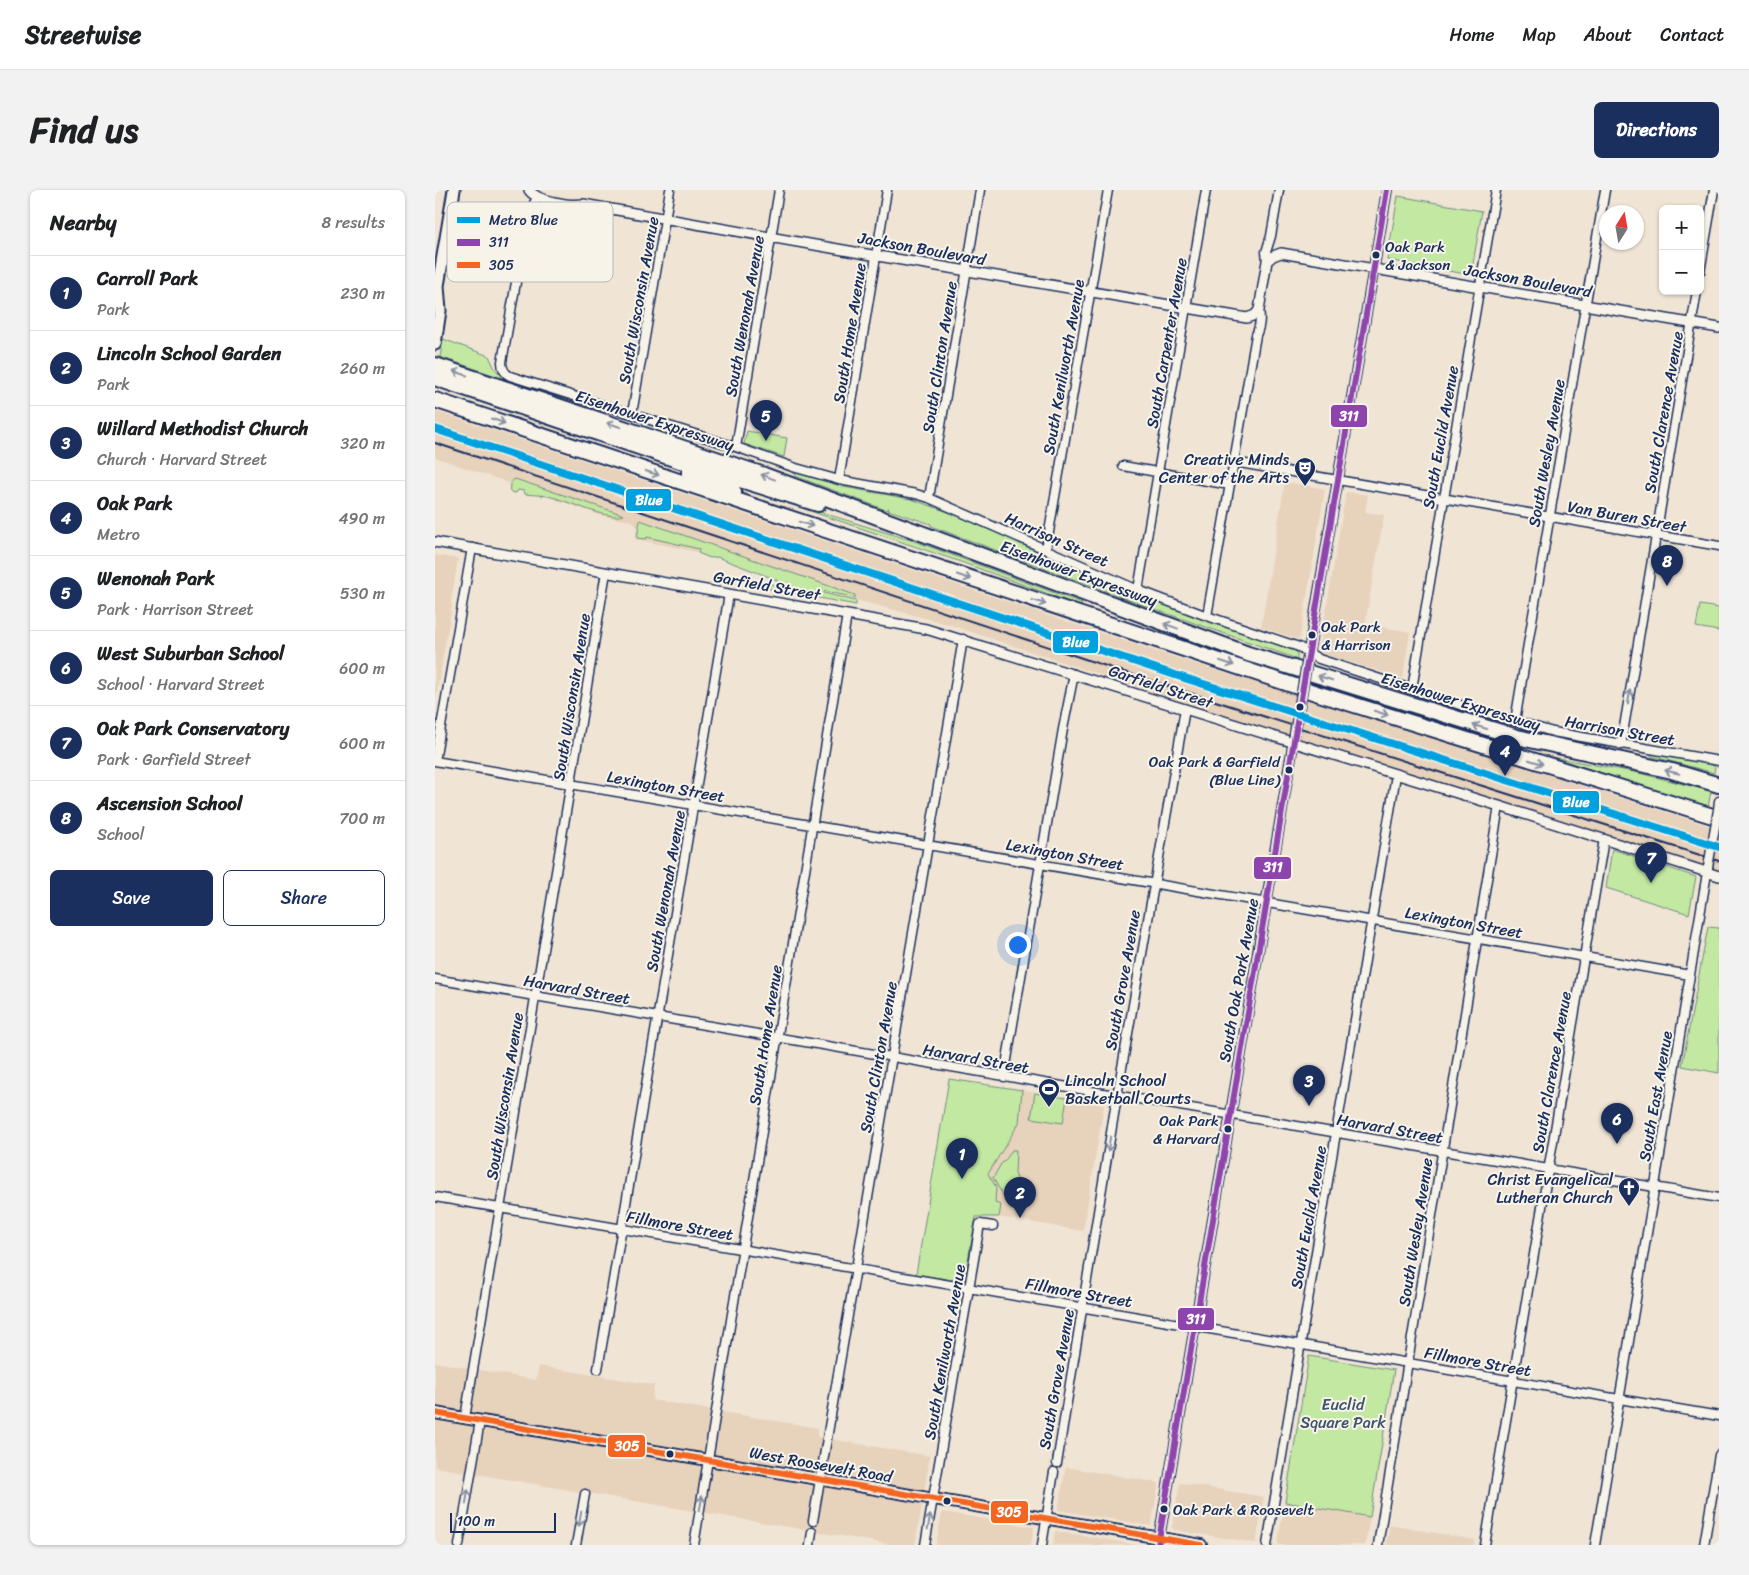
<!DOCTYPE html>
<meta charset="utf-8">
<style>
:root{--surface:#fff;--page:#f2f2f2;--text:#202124;--muted:#757577;--line:#e0e0e0;--accent:#1b2f5e}
body{margin:0;font-family:Sriracha,sans-serif;background:var(--page);color:var(--text)}
.controls{position:absolute;right:15px;top:15px;display:grid;overflow:hidden;border-radius:8px;box-shadow:0 1px 4px #0004}
.controls button{width:45px;height:45px;display:grid;place-items:center;padding:0;border:0;border-bottom:1px solid var(--line);background:var(--surface);color:var(--text);font:25px sans-serif}
.compass{position:absolute;left:1164px;top:15px;width:45px;height:45px;border-radius:50%;background:var(--surface);box-shadow:0 1px 4px #0004;rotate:11deg}
.scale{position:absolute;left:15px;bottom:12px;width:106px;box-sizing:border-box;padding-left:5px;border:2px solid #1b2f5e;border-top:0;font-size:14px;line-height:18px;white-space:nowrap;color:#1b2f5e;-webkit-text-stroke:4px #f7f3e8;paint-order:stroke}
.you{position:absolute;left:582px;top:754px;width:18px;height:18px;margin:-12px;border:4px solid #fff;border-radius:50%;background:#1a73e8;box-shadow:0 0 0 8px #1a73e833}
.badge{display:grid;place-items:center;width:32px;height:32px;border-radius:50%;background:var(--accent);color:#fff;font-size:16px;font-weight:700}
.pin{position:absolute;translate:-50% -41px;filter:drop-shadow(0 1px 2px #0008)}
.pin::after{content:'';position:absolute;top:26px;width:18px;height:15px;background:inherit;clip-path:polygon(0 0,100% 0,50% 100%)}
.list{margin:0;padding:0;list-style:none}
h2{display:flex;justify-content:space-between;align-items:center;height:65px;margin:0;padding:0 20px;font-size:21px}
h2 small{font-size:16px;font-weight:400;color:var(--muted)}
.list li{display:grid;grid-template-columns:32px 1fr auto;gap:15px;align-items:center;box-sizing:border-box;height:75px;padding:0 20px;border-top:1px solid var(--line)}
.list b{display:block;font-size:19px;white-space:nowrap}
.list p{margin:0;font-size:16px;white-space:nowrap;color:var(--muted)}
.list em{font-size:16px;font-style:normal;color:var(--muted)}
.actions{display:flex;gap:10px;padding:15px 20px}
.actions a{flex:1;padding:11px 0;border:1px solid var(--accent);border-radius:8px;text-align:center;font-size:18px;color:var(--accent)}
.actions .main{background:var(--accent);color:#fff}
.map{position:relative;flex:none;width:1284px;height:1355px;overflow:hidden;border-radius:8px}
header{display:flex;align-items:center;gap:30px;box-sizing:border-box;height:70px;padding:0 25px;background:var(--surface);border-bottom:1px solid var(--line)}
header strong{font-size:24px}
nav{display:flex;gap:28px;margin-inline-start:auto;font-size:18px}
.intro{display:flex;align-items:center;justify-content:space-between;box-sizing:border-box;height:120px;padding:0 30px}
h1{margin:0;font-size:35px}
.button{padding:12px 22px;border-radius:8px;background:var(--accent);color:#fff;font-size:18px;font-weight:700}
main{display:flex;gap:30px;padding:0 30px}
aside{flex:1;background:var(--surface);border-radius:8px;box-shadow:0 1px 4px #0004}
.map>svg:first-child{display:block}
</style>
<header>
<strong>Streetwise</strong>
<nav><a>Home</a><a>Map</a><a>About</a><a>Contact</a></nav>
</header>
<div class="intro"><h1>Find us</h1><a class="button">Directions</a></div>
<main>
<aside>
<h2>Nearby<small>8 results</small></h2>
<ul class="list">
<li><span class="badge">1</span><div><b>Carroll Park</b><p>Park</p></div><em>230 m</em></li>
<li><span class="badge">2</span><div><b>Lincoln School Garden</b><p>Park</p></div><em>260 m</em></li>
<li><span class="badge">3</span><div><b>Willard Methodist Church</b><p>Church · Harvard Street</p></div><em>320 m</em></li>
<li><span class="badge">4</span><div><b>Oak Park</b><p>Metro</p></div><em>490 m</em></li>
<li><span class="badge">5</span><div><b>Wenonah Park</b><p>Park · Harrison Street</p></div><em>530 m</em></li>
<li><span class="badge">6</span><div><b>West Suburban School</b><p>School · Harvard Street</p></div><em>600 m</em></li>
<li><span class="badge">7</span><div><b>Oak Park Conservatory</b><p>Park · Garfield Street</p></div><em>600 m</em></li>
<li><span class="badge">8</span><div><b>Ascension School</b><p>School</p></div><em>700 m</em></li>
</ul>
<div class="actions"><a class="main">Save</a><a>Share</a></div>
</aside>
<div class="map">
<svg width="1284" height="1355" viewBox="0 0 1284 1355">
<rect width="100%" height="100%" fill="#f0e4d4"/>
<filter id="ink" filterUnits="userSpaceOnUse"><feTurbulence type="fractalNoise" baseFrequency=".02" numOctaves="2"/><feDisplacementMap in="SourceGraphic" scale="10" xChannelSelector="R" yChannelSelector="G"/><feConvolveMatrix kernelMatrix="1 2 1 2 8 2 1 2 1" color-interpolation-filters="sRGB"/></filter>
<g filter="url(#ink)">
<!-- built -->
<path fill="#e7d2bc" d="M0,221l717,239 567,179v42l-503,-158 -272,-90 -118,-31 -115,-37 -76,-16 2,-12 -5,-6 -29,-5 -168,-59z
M850,292l40,7 -25,149 -2,1 -37,-12z
M911,302l22,3 -3,17 19,3 -19,109 45,8 -7,46 -84,-25z
M0,365l23,4 -7,42 1,5 -17,95z
M587,900l82,15 -21,126 -84,-14 2,-11 -6,-3 1,-16 -8,-13 31,-51z
M0,1172l101,18 3,-14 115,19 -2,15 166,28 -1,9 113,19 -15,89h-21l-459,-78z
M631,1277l93,16 -8,43 -93,-16z
M745,1293l84,14 -8,46 -82,-13 -2,-3z
M850,1312l85,15 -5,28h-86l-1,-3z
M507,1322l92,15 -3,18h-95z
M955,1335l85,15 -1,5h-88z
M620,1341l43,7 39,7h-84z"/>
<!-- green -->
<path fill="#c3e8a2" stroke="#6f8c80" d="M963,6l84,15 -11,64 -84,-15z
M8,149l46,17 6,13 8,8 181,56 111,39 49,13v2l67,12 43,15 235,99 106,38 2,2v7l-8,-4 -138,-48 -220,-82v-2l-43,-14 1,-2 -3,2 -8,-3 -83,-31 1,-2 -37,-14 -254,-81 -65,-22z
M312,241l40,7 -3,19 -40,-13z
M80,289l109,36c-16,6 -57,-15 -76,-19 -7,-1 -15,-1 -23,-2l-1,-3 -6,-1 -2,3 -6,-1c-1,-6 0,-10 5,-13z
M307,298l175,54 165,61 -1,3 -120,-44z
M205,330l215,75v3l-30,-7 -1,2 32,8v4l-106,-20 2,-5 25,5v-5l-60,-23 -7,1 -12,-5 1,-4 -52,-12 -1,2 -9,-1z
M1265,415l19,3v23l-23,-4z
M964,498l163,49 150,26v2l3,1 -1,7 -63,-17v-2l-92,-16 -37,-10z
M1117,567l87,16 72,18 -3,16z
M1177,659l84,28 -7,37 -83,-26z
M1273,737l11,1v145l-37,-7z
M514,889l73,11 -3,33 -31,51 8,13 -1,16 6,2 -2,12h-23l-12,65 -48,-8z
M600,903l32,5 -4,25 -32,-5z
M577,960h4l-1,23 2,6 -2,17 8,4 3,4 -4,6 -11,-1 -18,-31 8,-14 6,-6z
M874,1166l85,14 -24,147 -85,-15z"/>
<g fill="none" stroke-linecap="round" stroke-linejoin="round">
<!-- minor casing -->
<g stroke="#1b2f5e" stroke-width="11">
<path id="minor" d="M102,8l-9,16 -26,148c0,6 2,11 8,14l226,71 60,21 43,12 77,14 13,4 209,92 69,26 92,31 20,12 144,47 90,26 166,29
M832,71l-1,-9 5,-16 8,-46
M1265,82l14,-82
M197,224l38,-224
M301,257l43,-257
M799,272l485,84
M688,276l107,19
M404,290l48,-290
M494,308l51,-308
M611,359l62,-359
M703,400l68,-400
M772,426l49,-281c4,-8 5,-15 3,-25
M977,499l84,-499
M1080,531l90,-531
M1186,555l76,-454
M0,571l1255,214
M0,571l37,-213
M1283,620l1,-9
M0,789l1284,219
M569,887l59,-348 11,-55
M0,1007l1284,219
M163,1179l131,-775
M30,1228l141,-846
M622,1273l60,-367 68,-387
M378,1331l150,-882
M24,1355l21,-124
M141,1355l9,-51
M259,1355l153,-930
M375,1355l2,-13
M490,1355l55,-321 13,2
M607,1355l12,-73
M832,1355l129,-770
M943,1355l121,-739
M1050,1355l119,-706
M1160,1355l113,-678
M1269,1355l15,-90"/>
</g>
<!-- tertiary casing -->
<g stroke="#1b2f5e" stroke-width="12">
<path id="tertiary" d="M94,0c7,11 41,16 54,14l283,50 381,64 8,-3 4,-5 8,-49 6,-5 8,-3 438,75
M0,352l491,87 573,177 220,70
M872,472l80,-472
M723,1355l136,-806"/>
</g>
<!-- secondary casing -->
<g stroke="#1b2f5e" stroke-width="14">
<path id="secondary" d="M0,1223l766,132"/>
</g>
<!-- primary casing -->
<g stroke="#1b2f5e" stroke-width="15">
<path id="primary" d="M0,154l5,-33 -2,-25 16,-96"/>
</g>
<!-- motorway casing -->
<g stroke="#1b2f5e" stroke-width="18">
<path id="motorway" d="M0,175l329,110 484,179 269,83 155,34 47,14
M0,188l263,89 120,37
M0,210l881,293 403,125
M254,283l45,19"/>
</g>
<!-- minor -->
<use href="#minor" stroke="#f7f3e8" stroke-width="8"/>
<!-- tertiary -->
<use href="#tertiary" stroke="#f7f3e8" stroke-width="9"/>
<!-- secondary -->
<use href="#secondary" stroke="#f7f3e8" stroke-width="10"/>
<!-- primary -->
<use href="#primary" stroke="#f7f3e8" stroke-width="11"/>
<!-- motorway -->
<use href="#motorway" stroke="#f7f3e8" stroke-width="14"/>
<!-- rail -->
<path stroke="#1b2f5e" stroke-width="2" d="M0,253l689,229 595,189"/>
<!-- minor-bridge casing -->
<g stroke="#1b2f5e" stroke-width="11" stroke-linecap="butt">
<path id="minor-bridge" d="M1273,677l10,-57"/>
</g>
<!-- tertiary-bridge casing -->
<g stroke="#1b2f5e" stroke-width="12" stroke-linecap="butt">
<path id="tertiary-bridge" d="M859,548l13,-76"/>
</g>
<!-- minor-bridge -->
<use href="#minor-bridge" stroke="#f7f3e8" stroke-width="8"/>
<!-- tertiary-bridge -->
<use href="#tertiary-bridge" stroke="#f7f3e8" stroke-width="9"/>
<!-- bus-1 casing -->
<g stroke="#f7f3e8" stroke-width="10">
<path id="bus-1" d="M723,1355l229,-1355"/>
</g>
<!-- bus-2 casing -->
<g stroke="#f7f3e8" stroke-width="10">
<path id="bus-2" d="M0,1223l766,132"/>
</g>
<!-- bus-1 -->
<use href="#bus-1" stroke="#8e44ad" stroke-width="6"/>
<!-- bus-2 -->
<use href="#bus-2" stroke="#f26522" stroke-width="6"/>
<!-- metro-1 casing -->
<g stroke="#f7f3e8" stroke-width="11">
<path id="metro-1" d="M0,239l740,246 544,172"/>
</g>
<!-- metro-1 -->
<use href="#metro-1" stroke="#00a1de" stroke-width="8"/>
</g>
<!-- one-way arrows -->
<defs><path id="oneway-shaft" d="M-6 0H5M1.5-3L5.5 0L1.5 3" fill="none" stroke-width="1.6" stroke-linecap="round" stroke-linejoin="round" transform="scale(1.25)"/></defs>
<g stroke="#8991a3">
<use href="#oneway-shaft" transform="translate(25 183) rotate(-161)"/>
<use href="#oneway-shaft" transform="translate(63 231) rotate(19)"/>
<use href="#oneway-shaft" transform="translate(179 235) rotate(-162)"/>
<use href="#oneway-shaft" transform="translate(217 283) rotate(18)"/>
<use href="#oneway-shaft" transform="translate(333 287) rotate(-160)"/>
<use href="#oneway-shaft" transform="translate(371 334) rotate(18)"/>
<use href="#oneway-shaft" transform="translate(529 387) rotate(19)"/>
<use href="#oneway-shaft" transform="translate(604 412) rotate(18)"/>
<use href="#oneway-shaft" transform="translate(736 436) rotate(-160)"/>
<use href="#oneway-shaft" transform="translate(792 473) rotate(18)"/>
<use href="#oneway-shaft" transform="translate(890 488) rotate(-163)"/>
<use href="#oneway-shaft" transform="translate(1194 507) rotate(-81)"/>
<use href="#oneway-shaft" transform="translate(946 523) rotate(17)"/>
<use href="#oneway-shaft" transform="translate(1045 537) rotate(-164)"/>
<use href="#oneway-shaft" transform="translate(1101 572) rotate(17)"/>
<use href="#oneway-shaft" transform="translate(1237 582) rotate(-166)"/>
<use href="#oneway-shaft" transform="translate(674 954) rotate(99)"/>
<use href="#oneway-shaft" transform="translate(32 1307) rotate(-81)"/>
<use href="#oneway-shaft" transform="translate(266 1313) rotate(-80)"/>
<use href="#oneway-shaft" transform="translate(145 1329) rotate(100)"/>
<use href="#oneway-shaft" transform="translate(494 1332) rotate(-80)"/>
</g>
</g>
<!-- icons -->
<defs>
<g id="theatre-pin" transform="scale(1.125)"><path d="M0 17L-7.5 6A9.5 9.5 0 1 1 7.5 6Z" fill="#1b2f5e" stroke="#f7f3e8"/><path d="M-5-5.5Q0-4 5-5.5V0Q5 5 0 6Q-5 5-5 0ZM-3.3-2.5H-1v1.5H-3.3ZM1-2.5H3.3v1.5H1ZM-2.8 1Q0 5.5 2.8 1Z" fill="#fff"/></g>
<g id="stadium-pin" transform="scale(1.125)"><path d="M0 17L-7.5 6A9.5 9.5 0 1 1 7.5 6Z" fill="#1b2f5e" stroke="#f7f3e8"/><path d="M0-5a6.5 5 0 1 0 0 10a6.5 5 0 1 0 0-10ZM-3.5-1.8h7v3.6h-7Z" fill="#fff"/></g>
<g id="church-pin" transform="scale(1.125)"><path d="M0 17L-7.5 6A9.5 9.5 0 1 1 7.5 6Z" fill="#1b2f5e" stroke="#f7f3e8"/><path d="M-1.2-6h2.4v3.5h3.3v2.4h-3.3V6h-2.4V-.1h-3.3v-2.4h3.3Z" fill="#fff"/></g>
</defs>
<g fill-rule="evenodd">
<use href="#theatre-pin" x="870" y="278"/>
<use href="#stadium-pin" x="614" y="899"/>
<use href="#church-pin" x="1194" y="998"/>
</g>
<!-- markers -->
<g fill="#1b2f5e" stroke="#f7f3e8" stroke-width="2">
<circle cx="941" cy="65" r="4.5"/>
<circle cx="877" cy="445" r="4.5"/>
<circle cx="865" cy="517" r="4.5"/>
<circle cx="854" cy="580" r="4.5"/>
<circle cx="793" cy="939" r="4.5"/>
<circle cx="235" cy="1264" r="4.5"/>
<circle cx="512" cy="1311" r="4.5"/>
<circle cx="729" cy="1319" r="4.5"/>
</g>
<g text-anchor="middle" stroke-width="4" stroke-linejoin="round" paint-order="stroke">
<!-- bus labels -->
<g font-size="15" fill="#1b2f5e" stroke="#f7f3e8" text-anchor="start">
<text x="950" y="62">Oak Park<tspan x="950" dy="18">&amp; Jackson</tspan></text>
<text x="886" y="442">Oak Park<tspan x="886" dy="18">&amp; Harrison</tspan></text>
<text x="845" y="577" text-anchor="end">Oak Park &amp; Garfield<tspan x="845" dy="18">(Blue Line)</tspan></text>
<text x="784" y="936" text-anchor="end">Oak Park<tspan x="784" dy="18">&amp; Harvard</tspan></text>
<text x="738" y="1325">Oak Park &amp; Roosevelt</text>
</g>
<!-- street labels -->
<g font-size="16" fill="#1b2f5e" stroke="#f7f3e8">
<text transform="translate(487 58) rotate(10)" y="6">Jackson Boulevard</text>
<text transform="translate(1093 90) rotate(10)" y="6">Jackson Boulevard</text>
<text transform="translate(203 110) rotate(-80)" y="6">South Wisconsin Avenue</text>
<text transform="translate(309 126) rotate(-80)" y="6">South Wenonah Avenue</text>
<text transform="translate(414 143) rotate(-81)" y="6">South Home Avenue</text>
<text transform="translate(731 153) rotate(-80)" y="6">South Carpenter Avenue</text>
<text transform="translate(504 167) rotate(-81)" y="6">South Clinton Avenue</text>
<text transform="translate(628 177) rotate(-80)" y="6">South Kenilworth Avenue</text>
<text transform="translate(1228 222) rotate(-80)" y="6">South Clarence Avenue</text>
<text transform="translate(220 230) rotate(18)" y="6">Eisenhower Expressway</text>
<text transform="translate(1005 247) rotate(-80)" y="6">South Euclid Avenue</text>
<text transform="translate(1111 263) rotate(-80)" y="6">South Wesley Avenue</text>
<text transform="translate(1192 326) rotate(10)" y="6">Van Buren Street</text>
<text transform="translate(622 349) rotate(24)" y="6">Harrison Street</text>
<text transform="translate(644 383) rotate(20)" y="6">Eisenhower Expressway</text>
<text transform="translate(332 395) rotate(10)" y="6">Garfield Street</text>
<text transform="translate(726 496) rotate(18)" y="6">Garfield Street</text>
<text transform="translate(136 507) rotate(-81)" y="6">South Wisconsin Avenue</text>
<text transform="translate(1026 511) rotate(17)" y="6">Eisenhower Expressway</text>
<text transform="translate(1185 540) rotate(10)" y="6">Harrison Street</text>
<text transform="translate(231 596) rotate(10)" y="6">Lexington Street</text>
<text transform="translate(630 664) rotate(10)" y="6">Lexington Street</text>
<text transform="translate(230 701) rotate(-80)" y="6">South Wenonah Avenue</text>
<text transform="translate(1029 732) rotate(10)" y="6">Lexington Street</text>
<text transform="translate(687 790) rotate(-80)" y="6">South Grove Avenue</text>
<text transform="translate(803 790) rotate(-80)" y="6">South Oak Park Avenue</text>
<text transform="translate(142 799) rotate(10)" y="6">Harvard Street</text>
<text transform="translate(330 845) rotate(-81)" y="6">South Home Avenue</text>
<text transform="translate(443 867) rotate(-80)" y="6">South Clinton Avenue</text>
<text transform="translate(541 868) rotate(10)" y="6">Harvard Street</text>
<text transform="translate(1116 882) rotate(-80)" y="6">South Clarence Avenue</text>
<text transform="translate(69 906) rotate(-81)" y="6">South Wisconsin Avenue</text>
<text transform="translate(1220 906) rotate(-80)" y="6">South East Avenue</text>
<text transform="translate(955 938) rotate(10)" y="6">Harvard Street</text>
<text transform="translate(873 1027) rotate(-80)" y="6">South Euclid Avenue</text>
<text transform="translate(245 1035) rotate(10)" y="6">Fillmore Street</text>
<text transform="translate(980 1042) rotate(-81)" y="6">South Wesley Avenue</text>
<text transform="translate(644 1102) rotate(10)" y="6">Fillmore Street</text>
<text transform="translate(509 1162) rotate(-80)" y="6">South Kenilworth Avenue</text>
<text transform="translate(1043 1171) rotate(10)" y="6">Fillmore Street</text>
<text transform="translate(621 1189) rotate(-80)" y="6">South Grove Avenue</text>
<text transform="translate(386 1274) rotate(10)" y="6">West Roosevelt Road</text>
</g>
<!-- poi labels -->
<g font-size="16" fill="#1b2f5e" stroke="#f7f3e8" text-anchor="end">
<text x="854" y="275">Creative Minds<tspan x="854" dy="18">Center of the Arts</tspan></text>
<text x="630" y="896" text-anchor="start">Lincoln School<tspan x="630" dy="18">Basketball Courts</tspan></text>
<text x="1178" y="995">Christ Evangelical<tspan x="1178" dy="18">Lutheran Church</tspan></text>
</g>
<!-- park labels -->
<g font-size="16" fill="#3d546c" stroke="#f7f3e8">
<text x="908" y="1220">Euclid<tspan x="908" dy="18">Square Park</tspan></text>
</g>
</g>
<!-- legend -->
<rect x="12" y="12" width="166" height="80" rx="8" fill="#f7f3e8" stroke="#b5b8bf" stroke-width="1"/>
<rect x="22" y="27" width="23" height="6" fill="#00a1de"/>
<rect x="22" y="49" width="23" height="7" fill="#8e44ad"/>
<rect x="22" y="72" width="23" height="6" fill="#f26522"/>
<g font-size="14" fill="#1b2f5e">
<text x="54" y="35">Metro Blue</text>
<text x="54" y="57">311</text>
<text x="54" y="80">305</text>
</g>
<g stroke="#f7f3e8" stroke-width="2">
<rect x="895" y="214" width="38" height="24" rx="5" fill="#8e44ad"/>
<rect x="190" y="298" width="47" height="24" rx="5" fill="#00a1de"/>
<rect x="617" y="440" width="47" height="24" rx="5" fill="#00a1de"/>
<rect x="1117" y="600" width="48" height="24" rx="5" fill="#00a1de"/>
<rect x="818" y="666" width="39" height="24" rx="5" fill="#8e44ad"/>
<rect x="742" y="1117" width="38" height="24" rx="5" fill="#8e44ad"/>
<rect x="172" y="1244" width="39" height="24" rx="5" fill="#f26522"/>
<rect x="555" y="1310" width="39" height="24" rx="5" fill="#f26522"/>
</g>
<g font-size="14" text-anchor="middle" font-weight="bold" fill="#fff">
<text x="914" y="231">311</text>
<text x="214" y="315">Blue</text>
<text x="641" y="457">Blue</text>
<text x="1141" y="617">Blue</text>
<text x="838" y="682">311</text>
<text x="761" y="1134">311</text>
<text x="192" y="1261">305</text>
<text x="574" y="1327">305</text>
</g>
</svg>
<div class="controls">
<button>+</button>
<button>−</button>
</div>
<svg class="compass" viewBox="-18 -18 36 36"><path d="M0-13l5 13h-10z" fill="#e53935"/><path d="M0 13l5-13h-10z" fill="#757577"/></svg>
<div class="scale">100 m</div>
<div class="you"></div>
<div class="pin badge" style="left:527px;top:989px">1</div>
<div class="pin badge" style="left:585px;top:1028px">2</div>
<div class="pin badge" style="left:874px;top:916px">3</div>
<div class="pin badge" style="left:1070px;top:586px">4</div>
<div class="pin badge" style="left:331px;top:251px">5</div>
<div class="pin badge" style="left:1182px;top:954px">6</div>
<div class="pin badge" style="left:1216px;top:693px">7</div>
<div class="pin badge" style="left:1232px;top:396px">8</div>
</div>
</main>
